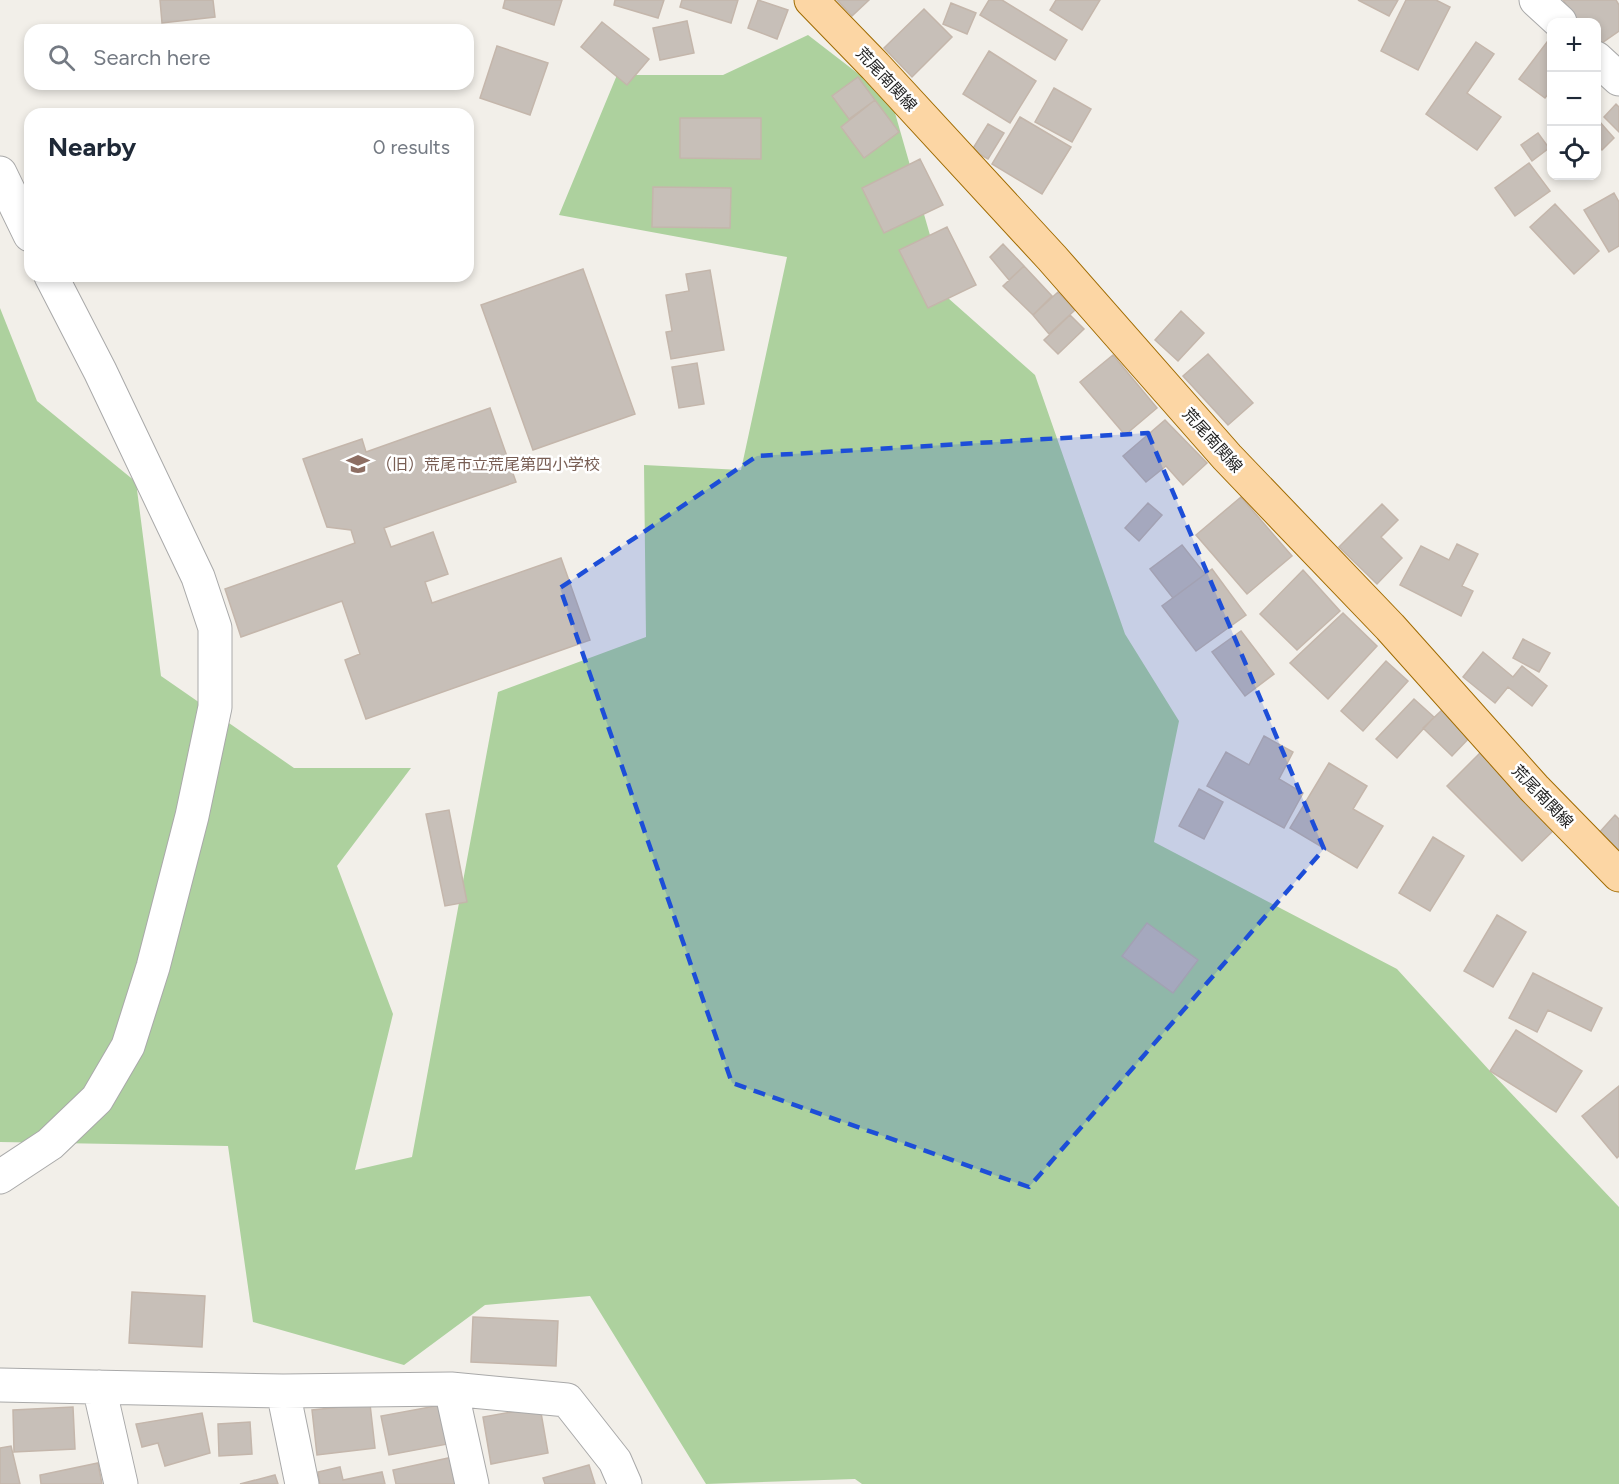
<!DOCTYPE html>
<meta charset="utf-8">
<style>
:root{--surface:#fff;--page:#f6f6f7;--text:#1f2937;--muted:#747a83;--line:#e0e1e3}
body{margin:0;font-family:Figtree,"Noto Sans JP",sans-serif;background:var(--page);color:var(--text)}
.controls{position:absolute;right:18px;top:18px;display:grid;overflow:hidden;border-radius:12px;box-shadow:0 3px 9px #0003}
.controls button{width:54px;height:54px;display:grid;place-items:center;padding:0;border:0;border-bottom:2px solid var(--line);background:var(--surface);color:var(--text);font:30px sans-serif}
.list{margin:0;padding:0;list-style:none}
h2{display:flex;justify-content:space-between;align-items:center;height:78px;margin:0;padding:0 24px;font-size:26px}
h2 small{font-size:20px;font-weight:400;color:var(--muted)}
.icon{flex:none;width:33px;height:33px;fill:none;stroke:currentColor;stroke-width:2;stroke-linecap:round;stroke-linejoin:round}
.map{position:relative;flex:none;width:1619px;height:1484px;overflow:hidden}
.search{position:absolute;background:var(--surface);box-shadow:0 3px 9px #0003;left:24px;top:24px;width:450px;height:66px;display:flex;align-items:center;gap:15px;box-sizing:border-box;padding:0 21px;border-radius:18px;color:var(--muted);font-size:22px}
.panel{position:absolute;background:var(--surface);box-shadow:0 3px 9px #0003;left:24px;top:108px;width:450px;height:174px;border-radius:18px}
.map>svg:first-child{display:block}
</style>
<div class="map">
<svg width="1619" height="1484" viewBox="0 0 1619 1484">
<rect width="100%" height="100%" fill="#f2efe9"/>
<!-- forest -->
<path fill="#add19e" d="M808,35l83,64 57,199 87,77 90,259 54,87 -25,121 243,127 93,102 129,136v277h-757l-7,-5 -149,5 -116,-188 -105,9 -81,60 -151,-43 -25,-176 -228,-4v-834l37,93 99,81 25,194 133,92h117l-74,98 56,148 -38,156 57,-13 86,-465 148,-55 -2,-172 97,5 46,-213 -228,-42 58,-140h106z"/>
<!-- building -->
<path fill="#c7bfb8" stroke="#c4b6ab" stroke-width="1.5" d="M160,0h53l2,17 -53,6z
M505,0h57l-8,25 -51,-17z
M615,0h49l-6,18 -44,-13z
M682,0h56l-7,23 -51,-16z
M758,0l30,10 -11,29 -29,-11z
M837,0h32l-17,16z
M989,0h13l65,40 -12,20 -75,-45z
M1056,0h44l-18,30 -32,-20z
M1358,0h40l-9,16z
M1406,0h30l14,7 -32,63 -37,-19z
M1563,0h53l3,5v26l-23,16v-25h-17z
M951,3l25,10 -9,21 -24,-10z
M924,9l28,28 -40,40 -28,-29z
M687,21l7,32 -34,7 -7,-32z
M602,22l47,37 -22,26 -46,-38z
M1476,42l18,12 -27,39 34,24 -24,33 -51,-36z
M1547,42l5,4v43l-7,9 -26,-19z
M497,46l51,17 -18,52 -50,-17z
M989,51l47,30 -26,42 -47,-29z
M858,77l17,23 -26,19 -17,-23z
M1054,88l37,21 -19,33 -37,-20z
M875,100l24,32 -35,26 -23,-31z
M1616,104l3,3v25l-15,-15z
M1020,117l51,30 -29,47 -50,-30z
M680,118h81v41l-81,-1z
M1599,121l15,17 -12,12 -6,-6v-21z
M988,124l16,9 -16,26 -16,-9z
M1538,133l11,15 -17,13 -11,-16z
M920,159l23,46 -59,28 -22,-45z
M1529,163l21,28 -35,25 -20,-28z
M653,187l78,1 -1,40 -78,-1z
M1614,193l5,9v44l-10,6 -25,-42z
M1555,204l44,47 -25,23 -44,-47z
M947,227l29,58 -48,23 -29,-58z
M1003,244l21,22 -15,14 -19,-23z
M1024,266l28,30 -19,19 -30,-29z
M583,269l52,145 -102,36 -52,-145z
M710,270l14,80 -53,9 -5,-27 6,-1 -6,-36 23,-4 -3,-17z
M1058,292l17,18 -26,24 -16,-19z
M1181,311l23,22 -26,28 -23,-21z
M1070,315l14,14 -26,25 -14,-14z
M1208,354l45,49 -25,22 -45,-49z
M1113,355l44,53 -32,27 -45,-53z
M697,363l7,41 -25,4 -7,-41z
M490,408l26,74 -132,46 7,19 42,-15 15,42 -23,8 7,21 129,-45 29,82 -224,79 -21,-59 15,-6 -18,-53 -101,36 -16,-48 130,-46 -4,-13 -24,-3 -24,-68 59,-20 4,13z
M1165,420l42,43 -24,22 -17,-19 -20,16 -23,-26z
M1241,497l51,59 -45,38 -51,-59z
M1148,503l14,12 -23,26 -14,-13z
M1382,504l16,16 -17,17 21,21 -25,26 -38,-37z
M1457,544l21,10 -16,32 11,5 -12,25 -61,-31 21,-39 28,14z
M1182,545l23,29 -32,24 -23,-29z
M1212,569l34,46 -50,36 -34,-45z
M1303,570l37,41 -43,39 -37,-36z
M1343,613l34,33 -49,53 -38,-36z
M1241,631l33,43 -29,22 -33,-44z
M1523,639l27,14 -11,19 -26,-14z
M1483,652l30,25 9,-11 25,20 -15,20 -24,-19 -13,16 -32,-26z
M1386,661l22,20 -45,50 -22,-20z
M1414,699l20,18 -37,41 -21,-19z
M1443,709l28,27 -19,20 -29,-28z
M1264,736l29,16 -14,27 24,14 -19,35 -77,-42 19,-34 23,13z
M1482,751l75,76 -35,34 -75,-75z
M1329,763l38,23 -14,23 30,17 -26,42 -67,-40z
M1199,789l24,13 -19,37 -25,-13z
M449,810l18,92 -22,4 -19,-92z
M1615,815l4,4v34l-21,-19z
M1433,837l31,19 -34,55 -31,-18z
M1497,915l29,17 -33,55 -29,-16z
M1147,923l51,37 -25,33 -51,-37z
M1533,973l69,35 -11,23 -43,-21 -11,22 -28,-14z
M1516,1030l66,41 -26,41 -66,-41z
M1619,1086v70l-2,2 -35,-42z
M132,1292l73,4 -3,51 -73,-4z
M473,1317l85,4 -2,45 -85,-4z
M370,1404l5,44 -58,7 -5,-45z
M446,1404l7,39 -64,12 -8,-39z
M73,1407l2,42 -61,3 -1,-42z
M540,1407l8,46 -57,11 -8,-47z
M202,1413l8,40 -45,13 -7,-23 -16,4 -6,-23z
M250,1422l2,32 -33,2 -1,-32z
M11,1446l9,38h-20v-36z
M453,1457l6,27h-63l-3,-14z
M98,1463l4,21h-61l-1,-9z
M589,1465l6,19h-50l-2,-6z
M340,1467l3,13 39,-8 3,12h-65l-2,-12z
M275,1475l3,9h-38z"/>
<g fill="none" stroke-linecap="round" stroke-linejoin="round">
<!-- street casing -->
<g stroke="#a9a9a9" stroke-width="35">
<path id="street" d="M1536,0l24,22
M1596,58l23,21
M0,173l30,62
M0,1177l50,-33 47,-45 31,-53 25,-79 39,-151 23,-109v-79l-17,-51 -98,-206 -49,-95
M0,1385l283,6 168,-2 116,11 48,61 10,23
M99,1387l22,97
M451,1389l21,95
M283,1391l19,93"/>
</g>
<!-- primary casing -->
<g stroke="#a06b00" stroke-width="35">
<path id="primary" d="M811,0l64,66 177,192 175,199 163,170 144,161 85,87"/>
</g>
<!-- street -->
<use href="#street" stroke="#fff" stroke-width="33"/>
<!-- primary -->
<use href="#primary" stroke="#fcd6a4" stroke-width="33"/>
</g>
<!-- marked area -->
<path fill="#1d4ed8" fill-opacity="0.2" stroke="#1d4ed8" stroke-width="4.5" stroke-dasharray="12 8" stroke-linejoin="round" d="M1148,433l176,416 -295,338 -297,-104 -172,-495 197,-132z"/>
<!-- icons -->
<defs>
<g id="school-bare" transform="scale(1.8)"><path d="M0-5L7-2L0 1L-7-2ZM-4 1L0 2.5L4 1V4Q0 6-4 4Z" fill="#8d6e63" stroke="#fff" stroke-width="2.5" paint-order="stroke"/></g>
</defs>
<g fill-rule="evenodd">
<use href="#school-bare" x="358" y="464"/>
</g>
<g text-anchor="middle" stroke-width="5" stroke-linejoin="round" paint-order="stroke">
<!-- street labels -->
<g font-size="16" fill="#222" stroke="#fff">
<text transform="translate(887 79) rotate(47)" y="6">荒尾南関線</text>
<text transform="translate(1213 440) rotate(48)" y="6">荒尾南関線</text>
<text transform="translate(1543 796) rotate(46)" y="6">荒尾南関線</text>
</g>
<!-- education labels -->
<g font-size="16" fill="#785e54" stroke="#fff" text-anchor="start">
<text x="376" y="470">（旧）荒尾市立荒尾第四小学校</text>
</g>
</g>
</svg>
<div class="controls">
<button>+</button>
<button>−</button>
<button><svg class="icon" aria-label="locate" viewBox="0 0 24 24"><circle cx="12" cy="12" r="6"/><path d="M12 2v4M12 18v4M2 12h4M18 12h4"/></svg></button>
</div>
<div class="search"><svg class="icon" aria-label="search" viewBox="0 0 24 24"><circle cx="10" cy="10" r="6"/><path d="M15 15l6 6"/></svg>Search here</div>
<section class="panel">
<h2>Nearby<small>0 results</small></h2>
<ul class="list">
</ul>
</section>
</div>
